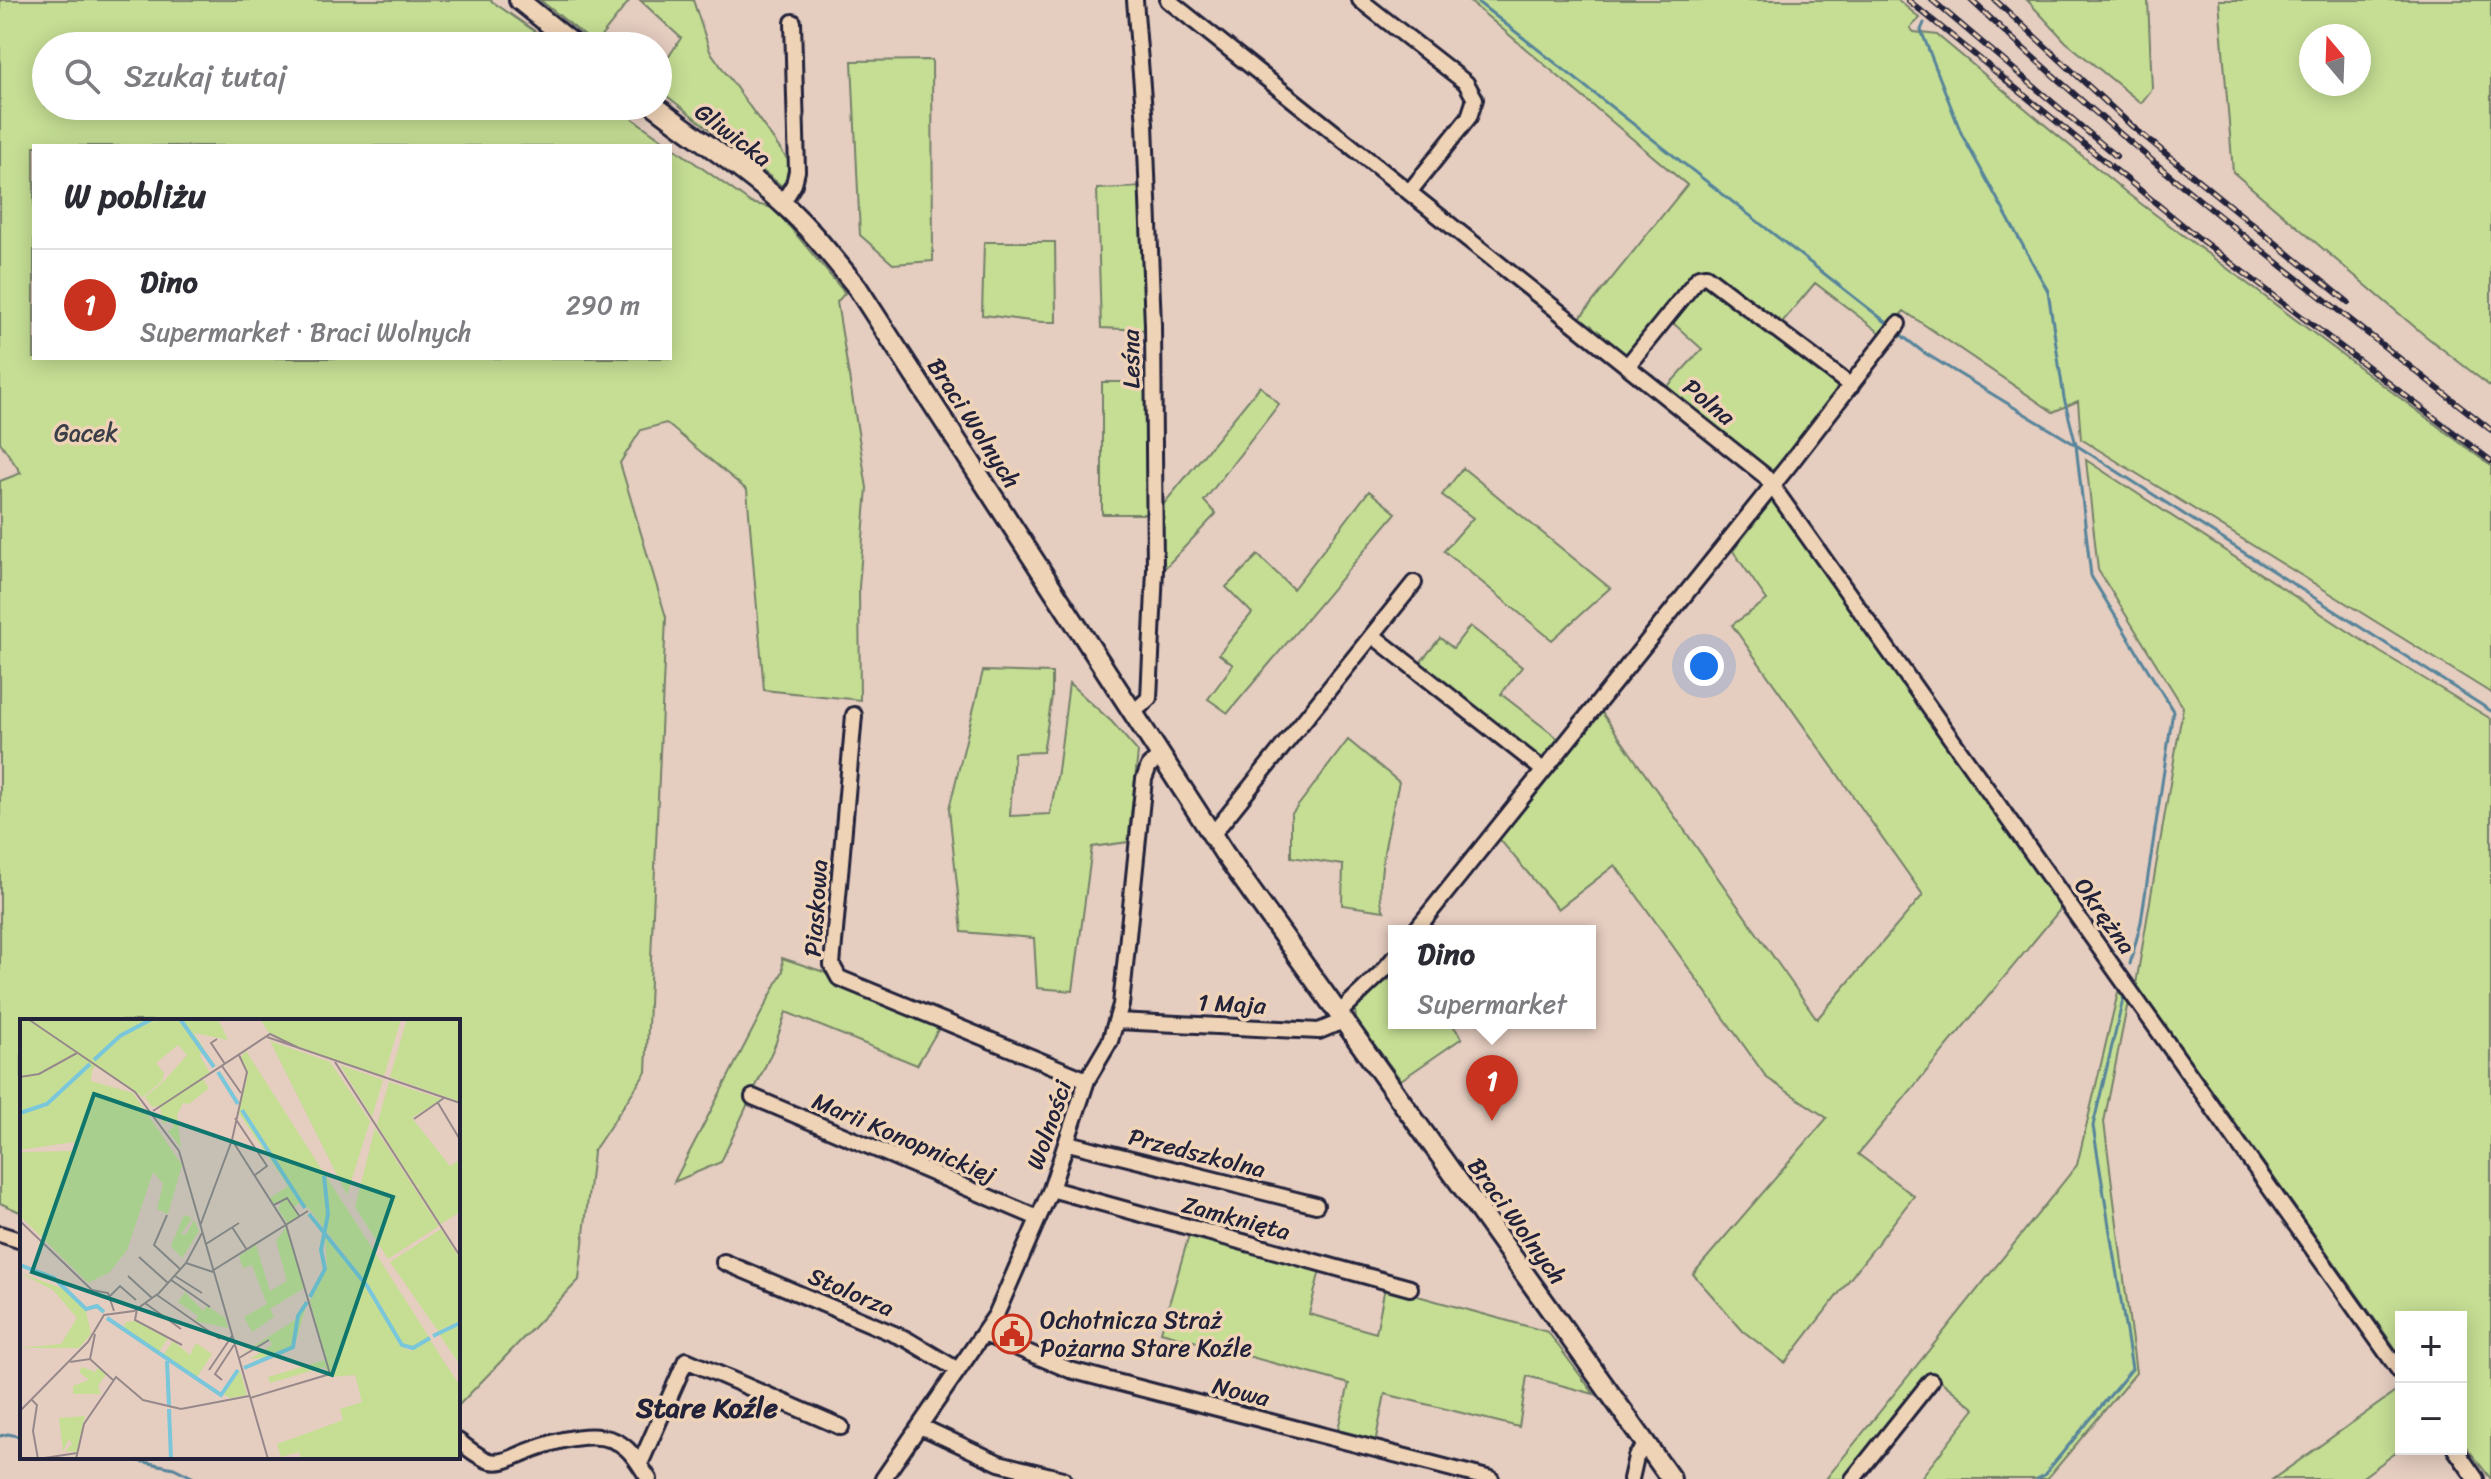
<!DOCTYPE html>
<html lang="pl">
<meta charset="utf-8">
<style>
:root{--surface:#fff;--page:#f7f7f7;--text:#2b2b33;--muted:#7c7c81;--line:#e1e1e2;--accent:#c8321e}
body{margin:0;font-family:Sriracha,sans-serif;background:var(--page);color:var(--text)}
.controls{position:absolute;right:24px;bottom:24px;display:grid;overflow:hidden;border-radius:0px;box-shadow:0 4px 20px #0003}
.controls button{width:72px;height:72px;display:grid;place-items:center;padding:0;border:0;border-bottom:2px solid var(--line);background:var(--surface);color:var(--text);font:40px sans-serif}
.compass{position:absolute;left:2299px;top:24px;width:72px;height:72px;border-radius:50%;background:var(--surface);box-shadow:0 4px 20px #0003;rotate:341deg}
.you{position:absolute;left:1704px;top:666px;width:28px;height:28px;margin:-20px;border:6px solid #fff;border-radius:50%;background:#1a73e8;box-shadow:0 0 0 12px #1a73e833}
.badge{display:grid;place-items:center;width:52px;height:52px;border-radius:50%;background:var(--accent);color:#fff;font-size:26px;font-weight:700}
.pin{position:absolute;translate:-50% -66px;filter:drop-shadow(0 2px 4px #0008)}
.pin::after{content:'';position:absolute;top:42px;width:28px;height:24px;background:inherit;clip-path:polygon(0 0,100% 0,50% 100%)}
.popup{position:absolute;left:1388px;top:925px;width:208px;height:104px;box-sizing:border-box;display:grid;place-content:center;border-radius:0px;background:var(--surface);filter:drop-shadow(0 2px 6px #0005);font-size:26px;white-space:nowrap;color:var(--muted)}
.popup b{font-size:30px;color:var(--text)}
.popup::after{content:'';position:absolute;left:50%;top:100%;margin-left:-16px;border:16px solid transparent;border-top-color:var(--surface)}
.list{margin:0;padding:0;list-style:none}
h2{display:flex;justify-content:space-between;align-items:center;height:104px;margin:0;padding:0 32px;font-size:34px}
h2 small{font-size:26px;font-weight:400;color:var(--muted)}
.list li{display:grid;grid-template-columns:52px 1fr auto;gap:24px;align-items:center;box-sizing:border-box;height:112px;padding:0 32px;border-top:2px solid var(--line)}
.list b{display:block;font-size:30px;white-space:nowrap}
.list p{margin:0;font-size:26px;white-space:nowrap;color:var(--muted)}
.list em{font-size:26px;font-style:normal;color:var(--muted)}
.icon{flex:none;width:44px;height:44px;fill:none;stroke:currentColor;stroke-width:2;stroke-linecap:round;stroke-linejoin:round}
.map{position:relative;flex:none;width:2491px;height:1479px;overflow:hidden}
.search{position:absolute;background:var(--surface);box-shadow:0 4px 20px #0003;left:32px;top:32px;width:640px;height:88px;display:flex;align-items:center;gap:20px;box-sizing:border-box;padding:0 28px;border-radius:44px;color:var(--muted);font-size:30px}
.panel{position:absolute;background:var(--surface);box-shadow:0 4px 20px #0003;left:32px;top:144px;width:640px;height:216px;border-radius:0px}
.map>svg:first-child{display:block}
</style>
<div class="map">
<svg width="2491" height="1479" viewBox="0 0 2491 1479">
<rect width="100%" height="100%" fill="#e5cdc0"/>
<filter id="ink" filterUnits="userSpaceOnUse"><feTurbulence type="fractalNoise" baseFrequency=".0125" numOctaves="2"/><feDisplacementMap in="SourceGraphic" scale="16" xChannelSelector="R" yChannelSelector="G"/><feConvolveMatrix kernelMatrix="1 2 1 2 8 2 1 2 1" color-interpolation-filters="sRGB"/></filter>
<g filter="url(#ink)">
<!-- green -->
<path fill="#c5de94" stroke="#748068" stroke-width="2" fill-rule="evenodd" d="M0,0h490l66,46h-510v60h569l136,97 23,5 71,85 -8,9 30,186 -8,99 1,113 -96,-10 -17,-200 -81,-67 -25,7 -21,33 46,154 -20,455 -53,80 -14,128 -121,126v-385h-436v192l-22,-10v-722l21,-8 -21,-31zM670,146v212h-636v-212z
M540,0h90l-35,44z
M640,0h53l17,51 80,112 -1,15 -7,8 -124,-97v-16l23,-35z
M1468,0h430l22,18 -10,10 4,4 23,3 191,159 363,272v227l-410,-254 -3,-38 -25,11 -149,-101 -21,24 -68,-52 -36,43 -72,-54 -81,88 -47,-41 108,-134z
M2027,0h121l4,89 -11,14 -75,-61z
M2219,0h272v387l-68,-53 -190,-162zM2311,36h48v48h-48z
M932,60l1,201 -40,3 -33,-29 -8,-174z
M1145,187l1,143 -45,-2 -4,-139z
M984,242h71l1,80c-28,1 -47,-5 -74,-7z
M1704,282l137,106 -63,80 -9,3 -102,-84 35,-38 -29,-26 -5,-1z
M1102,382h47v132h-47z
M1260,386l19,18 -75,97 12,13 -55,58 1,-66z
M2086,460l294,192 111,67v760l-30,-39v-123h-60v39l-265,-372 47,-277 -85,-137z
M1463,468l147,120 -58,52 -108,-89 29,-33 -31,-23z
M1369,491l27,22 -168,200 -20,-14 25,-34 -14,-11 33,-41 -26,-26 32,-32 35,34z
M1774,498l289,408 -205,248 56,42 -129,167 -42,-32 -50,-57 134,-156 -60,-40 -152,-213 -57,44 -62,-74 102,-128 219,312 106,-124 -191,-270 35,-25 -34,-49z
M1470,626l52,41 -21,27 59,46 -17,21 -124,-97 21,-26 13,10z
M983,671l69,2v24l-9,55 -29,1 -4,63 40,-2 8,-43 11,-88 43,39 26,30 -10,90 -36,5 -19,144 -36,-3 -3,-50 -72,-6 -13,-123z
M1348,740l51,42c-6,28 -27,106 -15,129l-42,-6 1,-40 -52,-8v-42z
M782,958l42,14 15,14 102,39 -24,40 -131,-53 -11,33 -54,117 -47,20 109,-211z
M1394,977v46h57l11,15 -61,42 -45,-60 -1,-11 12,-17z
M2120,984l9,13 -25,125 32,251 -89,106h-127l55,-70 -43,-35 -84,105h-22l251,-314z
M1189,1235l131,35 -11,44 67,19 9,-46 163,45 46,62 -67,-18 -8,51 -134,-33 -10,49 -38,-10 12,-49 -188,-52z
M2401,1388v61l-41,30h-87z"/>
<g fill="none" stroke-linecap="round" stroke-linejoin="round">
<!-- stream -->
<path stroke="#57849a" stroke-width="3" d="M1475,0l416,326
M1924,23l-3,7 41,105 86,156 16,107 12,47 15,131 82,135 -32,211 -11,42
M1896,331l27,21 153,93 415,266
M0,1436l8,-2 14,3
M120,1457l54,11 22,11
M2037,1479l7,-4 88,-106 -39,-243 31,-131"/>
<!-- minor casing -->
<g stroke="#22223b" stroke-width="20">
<path id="minor" d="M1168,0l597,476 636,897
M1360,0l106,83 9,16 -6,18 -59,74
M782,204l12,-20 3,-13 -4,-149
M1628,365l71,-88 7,-1 145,110
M1372,635l171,135
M1134,712l15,-14 6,-128 -2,-245 -8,-201 -10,-124
M854,715l-22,250 7,13 248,102
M1212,835l202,-252
M1415,931l374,-466 109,-141
M1338,1014l44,-42 12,-14
M1117,1021l202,10 24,-10
M753,1097l285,121
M1068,1143l248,62
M1051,1189l359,99
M0,1234l22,7
M724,1262l182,77 52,31
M984,1334l86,36 421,109
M920,1426l79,37 64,16
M458,1441c10,7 21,17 32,20 13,3 25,-5 36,-9 28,-11 76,-27 101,-3 9,8 15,20 22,30
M2455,1449l21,30
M640,1464l46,-104 155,67
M883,1479l113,-164 55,-126 36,-109 23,-39 11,-36 23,-226 5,-13 13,-11
M1631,1479l5,-22 11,-12
M1853,1479l78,-98"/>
</g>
<!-- major casing -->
<g stroke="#22223b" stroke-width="24">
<path id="major" d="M519,0l57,46
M655,106c43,33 88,62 128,98 28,25 50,54 74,83l367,566 447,626"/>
</g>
<!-- minor -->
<use href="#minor" stroke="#efd3b6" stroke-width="14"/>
<!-- major -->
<use href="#major" stroke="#efd3b6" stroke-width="18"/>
<!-- rail casing -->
<g stroke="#22223b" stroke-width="6">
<path id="rail" d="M1908,0l293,240 290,221
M1932,0l184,156
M1971,0c163,155 343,291 520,430
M1995,0l138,127 215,175"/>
</g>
<!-- rail -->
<use href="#rail" stroke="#efd3b6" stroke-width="3" stroke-dasharray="9" stroke-linecap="butt"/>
</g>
</g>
<!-- icons -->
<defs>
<g id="civic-ring" transform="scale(2)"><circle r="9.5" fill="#efd3b6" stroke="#c8321e" stroke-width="1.5"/><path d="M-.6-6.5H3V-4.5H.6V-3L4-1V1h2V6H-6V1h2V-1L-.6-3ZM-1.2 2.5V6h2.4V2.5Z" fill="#c8321e"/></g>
</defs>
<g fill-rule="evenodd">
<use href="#civic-ring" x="1012" y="1334"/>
</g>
<g text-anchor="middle" stroke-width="7" stroke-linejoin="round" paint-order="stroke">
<!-- street labels -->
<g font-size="24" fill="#22223b" stroke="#efd3b6">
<text transform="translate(733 135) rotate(37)" y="8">Gliwicka</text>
<text transform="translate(1131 359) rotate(-91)" y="8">Leśna</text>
<text transform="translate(1709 402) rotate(39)" y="8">Polna</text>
<text transform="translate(974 423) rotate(57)" y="8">Braci Wolnych</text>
<text transform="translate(816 908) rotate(-86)" y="8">Piaskowa</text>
<text transform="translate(2105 916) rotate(55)" y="8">Okrężna</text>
<text transform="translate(1232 1004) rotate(3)" y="8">1 Maja</text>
<text transform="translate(1049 1125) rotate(-71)" y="8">Wolności</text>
<text transform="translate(904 1138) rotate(23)" y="8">Marii Konopnickiej</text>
<text transform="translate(1197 1153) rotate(14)" y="8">Przedszkolna</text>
<text transform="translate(1236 1218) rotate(15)" y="8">Zamknięta</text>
<text transform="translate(1517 1221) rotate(54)" y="8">Braci Wolnych</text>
<text transform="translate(851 1292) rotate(23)" y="8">Stolorza</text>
<text transform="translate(1241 1392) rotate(14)" y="8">Nowa</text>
</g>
<!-- park labels -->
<g font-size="24" fill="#3a3e48" stroke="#efd3b6">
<text x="86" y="441">Gacek</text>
</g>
<!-- poi labels -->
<g font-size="24" fill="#22223b" stroke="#efd3b6" text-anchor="start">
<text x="1040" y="1328">Ochotnicza Straż<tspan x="1040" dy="28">Pożarna Stare Koźle</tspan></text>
</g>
<!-- quarter labels -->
<g font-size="28" font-weight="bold" fill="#22223b" stroke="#efd3b6">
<text x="707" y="1417">Stare Koźle</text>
</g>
</g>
<!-- overview -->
<g transform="translate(20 1019)">
<rect width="440" height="440" fill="#e5cdc0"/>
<path d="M0,0h198l10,21 -34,-7 9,14 -3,9 10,17 -8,5 7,10 -20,16 -6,-1 -6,12 4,33 -13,-17 6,-4 -4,-7 -7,4 -3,-18 -8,1 -7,-10 19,-16 23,-26 -9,-10 -22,18 8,10 -2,8 -19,16 -48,-31 -3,5 -1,10 42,12 49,72 -14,49 -11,-5 6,-25 -10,-12 -26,78 -17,22 -22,11 -68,-67v-64l56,-1 -2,-9 -54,8zM240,0h141l-17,57 -77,-25 -38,-18zM387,0h53v83l-70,-25zM250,22l60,21 40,59 -23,74zM226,32l183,286 -13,9h-12l-39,-65 -55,-71 -10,-7 -6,4 5,10 -11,7 -10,-15 3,-7 -7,3 -4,-7 18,-12 -50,-74 10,-38 -7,-17zM320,46l43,15 -11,37zM369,63l53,17 -30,19 38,48 10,-6v52l-19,12 -24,-36 4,-3 -5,1 -39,-61zM355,109l64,98 -51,33 -33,-52zM164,196l8,3 -11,16 5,1 8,-15 5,11 -17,27 -11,-12zM266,208l18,61 -34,21 4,8 -22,15 -8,-15 23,-13 -15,-39 -9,3 -4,-12 17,-11 14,46 17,-10 -11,-40zM421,210l19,30v62l-22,10 -48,-69zM305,217l38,47 39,64 9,4 19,-11 30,46v73h-159l-2,-7 -18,5 -4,-13 66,-24 -3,-11 22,-7 -7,-27 -25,2 -20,-76 17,-32zM0,254l44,16 22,22 5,23 -12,14h-59l41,-4 16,-26 -24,-28zM165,273l18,19 4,-5 18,12 3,10 -33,-7 3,-5 -20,-14zM288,281l-14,47 -16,9 -28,3 22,-14 -3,-6 -30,16 56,-35zM115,302l33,17 -9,14 -36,-23 3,-7zM435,305l5,1v40l-21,-31zM153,322l17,14 6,-12 16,11 -15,23 -34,-22zM305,341l4,13 -5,-6 -54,16 -2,-6zM62,348l13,5 4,-5 7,7 -8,12 3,8h-28v-8l16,-6 -10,-8zM220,352l7,24 -17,3 -7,-4zM65,397l-8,36 -12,-1 7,-7 -3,-5 -6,12 -4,-33z" fill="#c5de94"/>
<path fill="none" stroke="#7ac6da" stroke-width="4" d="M160,0l34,48M74,41l26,-24 32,-17M198,53l20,32M222,91l63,98M0,94l27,-9 43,-40M289,195l58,72 35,59 11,3 17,-10M0,246l34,13 32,31 11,-3 7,6M290,278l15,-28 -4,-19 7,-36 -4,-38M87,299l114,77 17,-25M413,317l27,-13M147,342l2,45M224,349l49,-21 5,-31 9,-14M149,390l2,50"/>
<path fill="none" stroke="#97898b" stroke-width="2" d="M8,0l107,73 44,59 89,308M247,18l193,66M197,20l-6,4 14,21M315,43l125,194M202,47l19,27M0,58l19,-3 38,-21M418,84l21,35M133,92l117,-77 29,14M215,99l32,48 -12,9M394,100l30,-21M212,121l54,85 44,149 -80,24M254,186l13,-7 13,19M147,196l-13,30 26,24M0,202l72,69 16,3 6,18M180,207l32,-86 15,-68 -8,-17M212,208l15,23M186,225l33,-21M119,238l29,26M166,244l27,9M192,252l96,-60M108,257l24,22M155,257l27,17M151,261l39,27M137,276l63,44M90,277l10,-10 16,14M125,284l36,26M117,290l-2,11 47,25M219,339l30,-18M70,340l5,-25M50,343l20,-3 23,21M189,351l23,-34M202,361l-7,-6 19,-29M11,380l6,6 -4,26 5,28M0,392l68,-69 16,-27 30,-4 25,-18 27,-30 16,-30M18,440l39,-6M56,440l8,-35 32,-47 27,23 38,9 68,-13"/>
<path fill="#0f766e" fill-opacity="0.15" stroke="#0f766e" stroke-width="4" d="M74,75l299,103 -61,178 -300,-103z"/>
<rect width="440" height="440" fill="none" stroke="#22223b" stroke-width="4"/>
</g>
</svg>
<div class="controls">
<button>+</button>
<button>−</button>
</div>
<svg class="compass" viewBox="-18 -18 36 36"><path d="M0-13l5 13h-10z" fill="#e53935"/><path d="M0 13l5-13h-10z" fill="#7c7c81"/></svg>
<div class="you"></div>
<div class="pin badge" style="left:1492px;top:1121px">1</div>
<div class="popup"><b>Dino</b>Supermarket</div>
<div class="search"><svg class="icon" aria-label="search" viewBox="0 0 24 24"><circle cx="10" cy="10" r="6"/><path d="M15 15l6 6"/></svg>Szukaj tutaj</div>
<section class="panel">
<h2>W pobliżu<small></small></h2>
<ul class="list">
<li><span class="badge">1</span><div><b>Dino</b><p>Supermarket · Braci Wolnych</p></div><em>290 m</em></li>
</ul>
</section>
</div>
